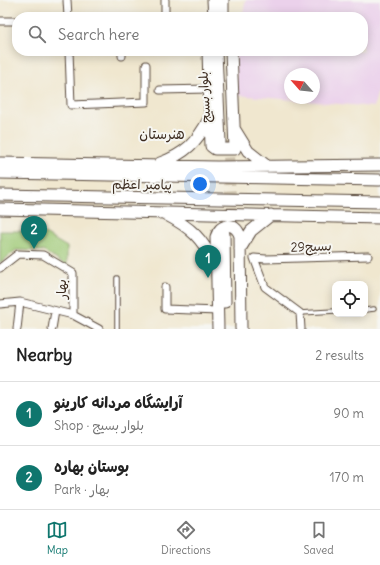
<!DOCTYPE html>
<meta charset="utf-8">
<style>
:root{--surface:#fff;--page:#f2f2f2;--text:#222;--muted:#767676;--line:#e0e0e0;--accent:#0f766e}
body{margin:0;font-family:Delius,"Playpen Sans Arabic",sans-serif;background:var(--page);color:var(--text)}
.controls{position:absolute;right:12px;bottom:12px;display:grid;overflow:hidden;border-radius:8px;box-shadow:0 2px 10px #0003}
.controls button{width:36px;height:36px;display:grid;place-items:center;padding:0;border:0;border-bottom:1px solid var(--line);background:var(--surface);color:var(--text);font:20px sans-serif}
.compass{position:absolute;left:284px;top:68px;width:36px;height:36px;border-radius:50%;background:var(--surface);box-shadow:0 2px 10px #0003;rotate:297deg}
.you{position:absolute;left:200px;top:184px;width:14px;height:14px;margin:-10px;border:3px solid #fff;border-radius:50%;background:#1a73e8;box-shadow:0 0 0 6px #1a73e833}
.badge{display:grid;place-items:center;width:26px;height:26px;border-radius:50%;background:var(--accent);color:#fff;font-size:13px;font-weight:700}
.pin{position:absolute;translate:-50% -33px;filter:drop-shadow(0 1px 2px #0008)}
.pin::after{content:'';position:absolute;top:21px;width:14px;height:12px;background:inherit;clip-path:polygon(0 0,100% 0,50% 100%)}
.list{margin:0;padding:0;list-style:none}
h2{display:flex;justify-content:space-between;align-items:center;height:52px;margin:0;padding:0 16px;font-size:17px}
h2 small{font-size:13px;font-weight:400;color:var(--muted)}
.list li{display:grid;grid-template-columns:26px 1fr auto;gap:12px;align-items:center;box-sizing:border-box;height:64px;padding:0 16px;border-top:1px solid var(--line)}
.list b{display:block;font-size:15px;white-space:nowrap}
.list p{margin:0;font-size:13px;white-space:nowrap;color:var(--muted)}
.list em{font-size:13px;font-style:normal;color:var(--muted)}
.icon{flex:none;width:22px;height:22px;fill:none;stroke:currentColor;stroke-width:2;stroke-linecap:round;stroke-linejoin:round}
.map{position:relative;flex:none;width:380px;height:329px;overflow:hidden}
.search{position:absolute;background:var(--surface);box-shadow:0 2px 10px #0003;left:12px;right:12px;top:12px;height:44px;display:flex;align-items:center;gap:10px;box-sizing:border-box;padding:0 14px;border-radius:16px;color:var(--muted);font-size:15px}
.sheet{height:180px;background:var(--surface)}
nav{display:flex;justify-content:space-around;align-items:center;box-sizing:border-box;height:56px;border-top:1px solid var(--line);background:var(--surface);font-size:11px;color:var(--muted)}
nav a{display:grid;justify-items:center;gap:2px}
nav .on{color:var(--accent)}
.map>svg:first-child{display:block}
</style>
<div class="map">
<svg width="380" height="329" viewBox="0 0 380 329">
<rect width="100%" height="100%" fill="#f6f6f2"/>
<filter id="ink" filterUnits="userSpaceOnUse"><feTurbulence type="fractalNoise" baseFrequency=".025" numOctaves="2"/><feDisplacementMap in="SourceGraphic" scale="8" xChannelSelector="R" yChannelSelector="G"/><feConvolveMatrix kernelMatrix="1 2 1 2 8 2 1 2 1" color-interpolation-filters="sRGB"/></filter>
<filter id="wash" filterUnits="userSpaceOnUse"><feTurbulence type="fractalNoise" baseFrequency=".012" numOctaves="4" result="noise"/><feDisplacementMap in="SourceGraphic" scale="16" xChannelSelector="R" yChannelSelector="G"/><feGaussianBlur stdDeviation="0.9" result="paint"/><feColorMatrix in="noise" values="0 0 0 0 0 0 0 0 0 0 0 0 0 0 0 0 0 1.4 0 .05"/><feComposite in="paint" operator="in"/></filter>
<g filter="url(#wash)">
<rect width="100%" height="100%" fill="#f0e7cf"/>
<!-- built -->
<path fill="#ebd1eb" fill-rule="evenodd" d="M246,0h134v82l-6,25 -137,-12 -2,-44h128v-34h-121zM290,74h24v24h-24z"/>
<!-- green -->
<path fill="#9fc976" stroke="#6d7a4a" d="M0,231h40l27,16v19l-24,-15 -27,-1 -16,13z"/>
</g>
<g filter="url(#ink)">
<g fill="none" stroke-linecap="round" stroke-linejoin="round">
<!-- primary-tunnel -->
<path stroke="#ccc1ac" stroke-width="11" stroke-dasharray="11 5.5" stroke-linecap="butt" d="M228,141l4,94"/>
<!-- lane casing -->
<g stroke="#564639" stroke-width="5.5">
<path id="lane" d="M365,310l9,-1
M300,313l35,-2
M117,329v-51"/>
</g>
<!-- street casing -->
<g stroke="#564639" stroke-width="9">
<path id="street" d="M67,0l1,17
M165,0v17
M0,21h17
M69,51l2,54 75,-3v-37
M122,51v5
M160,90l49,-1
M0,268l18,-14 25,1 30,18v42
M165,287v22l53,2
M0,304l20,-2 53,13 26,14
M17,329l3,-27
M52,329l3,-18
M301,329l-1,-16 -35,-26 -11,-29 12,1 102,-3"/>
</g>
<!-- primary casing -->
<g stroke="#564639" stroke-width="13">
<path id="primary" d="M213,0l1,17
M223,0v17
M208,51l3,95 4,3h20l-4,-98
M216,52l4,90
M235,130l13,21 19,15
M0,163l217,4 163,-2
M160,163c25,-9 37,-21 49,-44
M0,173l380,7
M0,195l380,7
M0,209l380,9
M165,214c25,13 39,25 49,51
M224,234l1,68
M240,249l11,-18 20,-16
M218,329l-2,-92c4,-14 19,-16 24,-1l1,93"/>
</g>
<!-- lane -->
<use href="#lane" stroke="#fff" stroke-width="3.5"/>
<!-- street -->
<use href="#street" stroke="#fff" stroke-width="7"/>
<!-- primary -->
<use href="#primary" stroke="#fff" stroke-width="11"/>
</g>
</g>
<g text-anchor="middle" stroke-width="4" stroke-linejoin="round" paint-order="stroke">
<!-- street labels -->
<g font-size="13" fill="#3b2a1e" stroke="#f6f6f2">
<text transform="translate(204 97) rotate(-93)" y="5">بلوار بسیج</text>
<text transform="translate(142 184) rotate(1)" y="5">پیامبر اعظم</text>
<text transform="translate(311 246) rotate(-2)" y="5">بسیج29</text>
<text transform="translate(61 289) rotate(-90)" y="5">بهار</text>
</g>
<!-- neighbourhood labels -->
<g font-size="14" fill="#3b2a1e" stroke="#f6f6f2">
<text x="162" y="139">هنرستان</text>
</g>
</g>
</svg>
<div class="controls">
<button><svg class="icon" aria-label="locate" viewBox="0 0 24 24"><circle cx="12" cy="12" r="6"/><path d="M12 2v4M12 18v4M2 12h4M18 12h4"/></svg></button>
</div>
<svg class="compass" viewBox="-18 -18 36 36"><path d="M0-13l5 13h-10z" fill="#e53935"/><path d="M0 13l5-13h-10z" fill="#767676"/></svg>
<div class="you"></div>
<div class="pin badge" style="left:208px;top:278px">1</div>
<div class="pin badge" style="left:34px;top:249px">2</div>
<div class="search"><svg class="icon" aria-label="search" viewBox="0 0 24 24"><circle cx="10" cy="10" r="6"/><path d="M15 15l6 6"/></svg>Search here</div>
</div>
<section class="sheet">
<h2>Nearby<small>2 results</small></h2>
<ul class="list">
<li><span class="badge">1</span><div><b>آرایشگاه مردانه کارینو</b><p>Shop · بلوار بسیج</p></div><em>90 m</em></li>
<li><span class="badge">2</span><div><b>بوستان بهاره</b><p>Park · بهار</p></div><em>170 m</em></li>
</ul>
</section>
<nav>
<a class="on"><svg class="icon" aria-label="map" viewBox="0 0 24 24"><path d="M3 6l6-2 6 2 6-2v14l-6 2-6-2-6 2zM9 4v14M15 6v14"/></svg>Map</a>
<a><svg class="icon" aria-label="directions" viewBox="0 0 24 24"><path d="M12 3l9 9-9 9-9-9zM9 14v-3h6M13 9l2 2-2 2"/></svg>Directions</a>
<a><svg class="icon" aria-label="saved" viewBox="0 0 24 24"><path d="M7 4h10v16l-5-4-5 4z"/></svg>Saved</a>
</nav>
